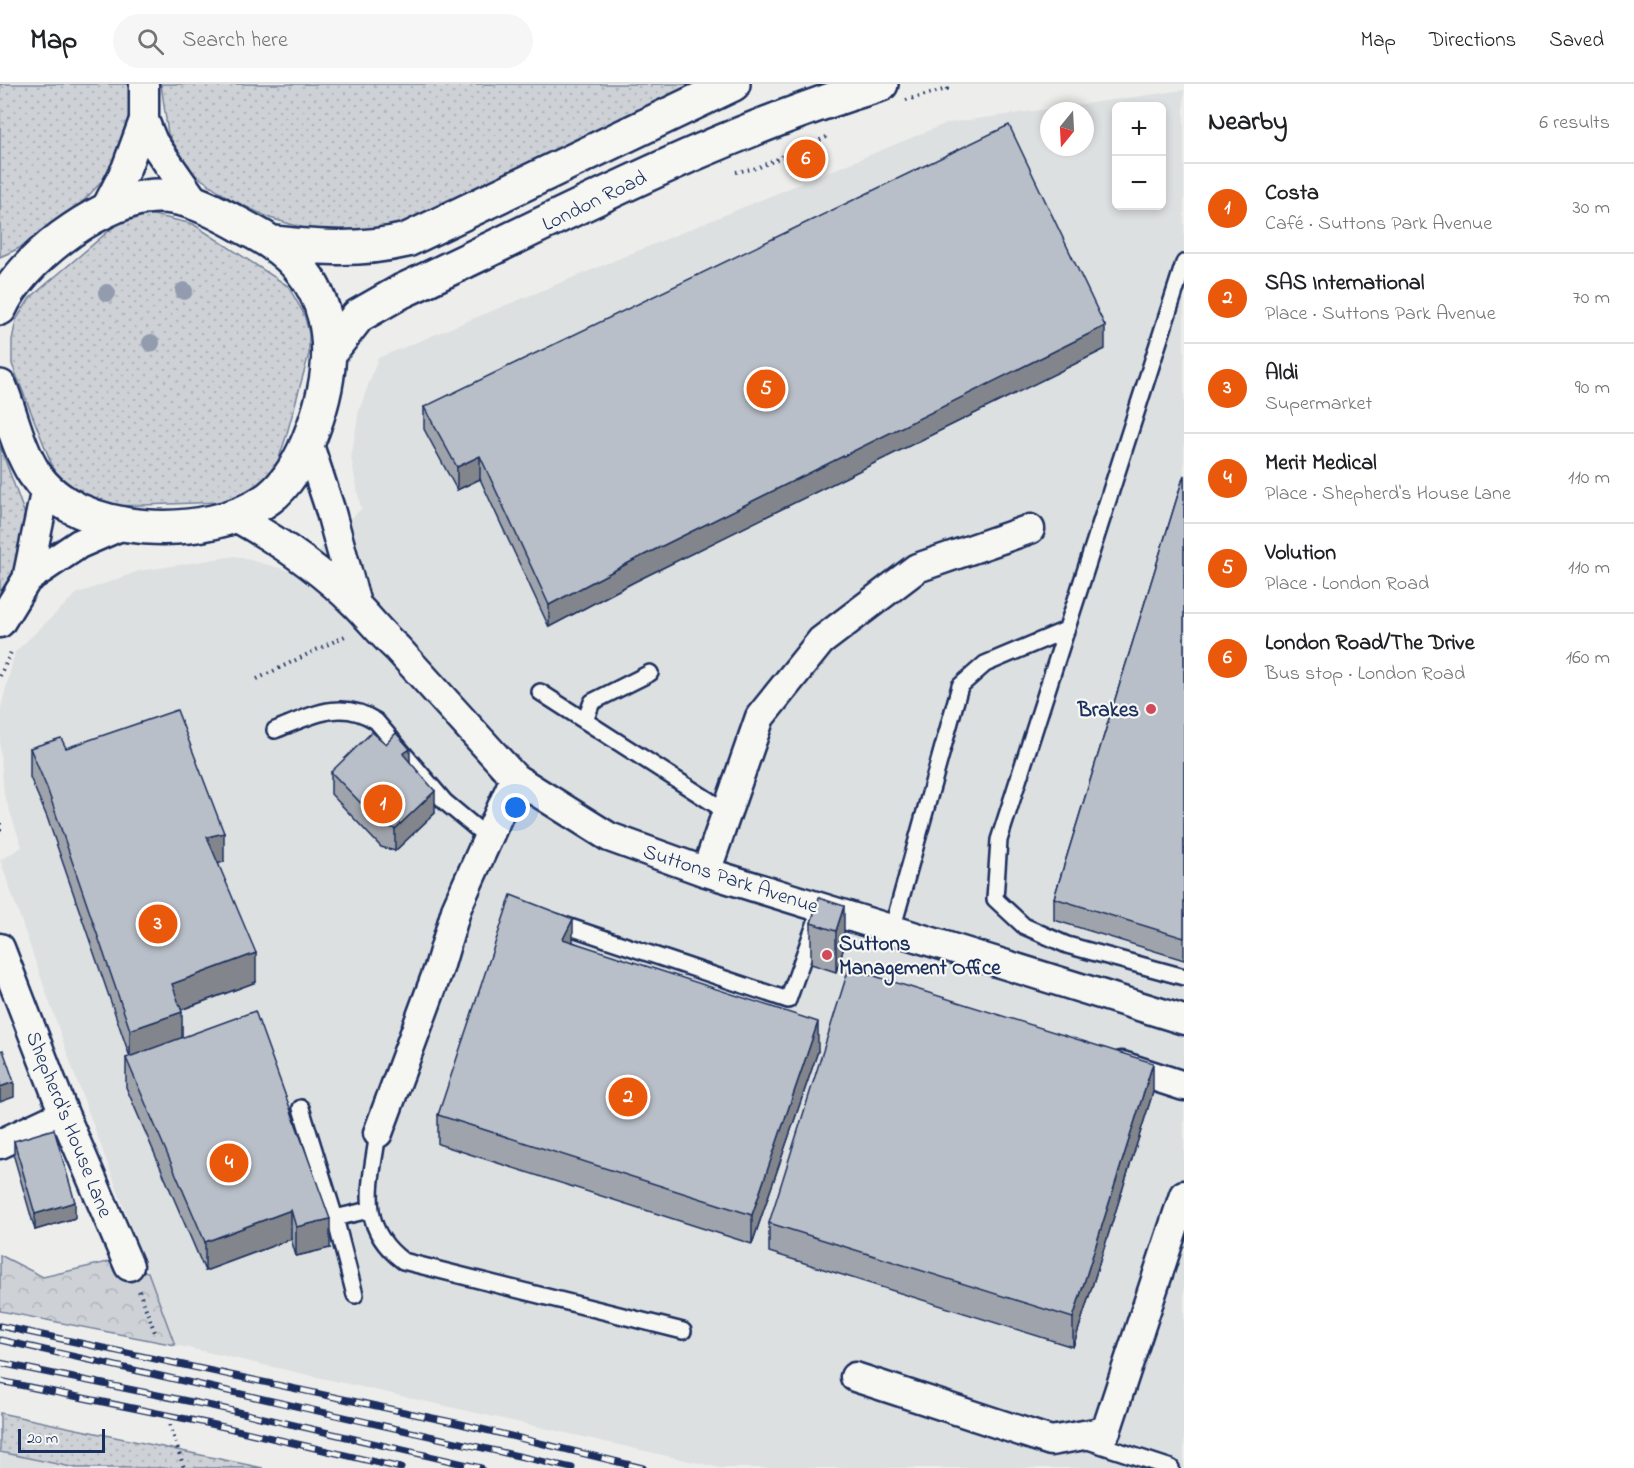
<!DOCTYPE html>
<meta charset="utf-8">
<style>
:root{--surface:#fff;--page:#f6f6f6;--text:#202124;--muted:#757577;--line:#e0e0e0;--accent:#ea580c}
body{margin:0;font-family:"Indie Flower",sans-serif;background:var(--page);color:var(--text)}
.controls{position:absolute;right:18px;top:18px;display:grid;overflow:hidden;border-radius:9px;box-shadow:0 3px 9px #0003}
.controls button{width:54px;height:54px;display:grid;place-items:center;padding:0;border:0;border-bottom:2px solid var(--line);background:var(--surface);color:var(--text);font:30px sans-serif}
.compass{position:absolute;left:1040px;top:18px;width:54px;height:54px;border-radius:50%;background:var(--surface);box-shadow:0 3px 9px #0003;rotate:198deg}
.scale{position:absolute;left:18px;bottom:15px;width:87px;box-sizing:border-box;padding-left:6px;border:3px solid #1b2f5e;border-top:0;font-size:16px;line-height:21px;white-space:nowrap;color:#1b2f5e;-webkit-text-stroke:4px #f6f6f2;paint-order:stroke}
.you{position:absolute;left:516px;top:724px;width:21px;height:21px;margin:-15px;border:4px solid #fff;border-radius:50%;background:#1a73e8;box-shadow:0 0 0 9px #1a73e833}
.badge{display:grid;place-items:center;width:39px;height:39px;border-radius:50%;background:var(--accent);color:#fff;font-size:20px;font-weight:700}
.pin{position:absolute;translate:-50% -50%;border:3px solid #fff;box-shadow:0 2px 6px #0006}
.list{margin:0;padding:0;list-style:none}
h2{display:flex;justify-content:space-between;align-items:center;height:78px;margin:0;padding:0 24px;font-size:26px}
h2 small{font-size:20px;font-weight:400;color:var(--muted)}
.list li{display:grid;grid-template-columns:39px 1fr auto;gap:18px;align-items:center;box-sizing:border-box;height:90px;padding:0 24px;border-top:2px solid var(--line)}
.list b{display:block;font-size:22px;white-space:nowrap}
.list p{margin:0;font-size:20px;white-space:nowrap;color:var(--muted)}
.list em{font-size:20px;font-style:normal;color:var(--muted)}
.icon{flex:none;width:33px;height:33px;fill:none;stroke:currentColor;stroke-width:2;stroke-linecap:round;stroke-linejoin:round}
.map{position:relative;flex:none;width:1184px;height:1384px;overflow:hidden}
header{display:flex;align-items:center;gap:36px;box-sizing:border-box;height:84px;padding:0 30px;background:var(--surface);border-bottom:2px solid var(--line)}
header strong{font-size:28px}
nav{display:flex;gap:33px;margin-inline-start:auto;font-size:21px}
.search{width:420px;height:54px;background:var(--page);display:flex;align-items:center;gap:15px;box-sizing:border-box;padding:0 21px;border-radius:33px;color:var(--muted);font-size:22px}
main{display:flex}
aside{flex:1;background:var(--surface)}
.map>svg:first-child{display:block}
</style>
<header>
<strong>Map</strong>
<div class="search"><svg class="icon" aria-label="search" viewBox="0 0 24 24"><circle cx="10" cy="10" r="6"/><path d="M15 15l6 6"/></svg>Search here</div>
<nav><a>Map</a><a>Directions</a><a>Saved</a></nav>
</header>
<main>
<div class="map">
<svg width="1184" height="1384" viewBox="0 0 1184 1384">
<defs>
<pattern id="grass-dots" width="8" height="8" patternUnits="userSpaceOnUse" patternTransform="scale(1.5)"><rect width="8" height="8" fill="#ced2d7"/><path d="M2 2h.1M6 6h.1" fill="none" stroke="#b0b5bb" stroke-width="1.8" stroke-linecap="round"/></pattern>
<pattern id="forest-crowns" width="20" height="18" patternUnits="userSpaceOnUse" patternTransform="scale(1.5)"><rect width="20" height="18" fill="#ced2d7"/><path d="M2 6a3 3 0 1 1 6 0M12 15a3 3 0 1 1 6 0" fill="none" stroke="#b0b5bb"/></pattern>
</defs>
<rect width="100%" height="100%" fill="#edeeec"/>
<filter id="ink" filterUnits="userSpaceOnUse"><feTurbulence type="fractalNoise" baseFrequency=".0167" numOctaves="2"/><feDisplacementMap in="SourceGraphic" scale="12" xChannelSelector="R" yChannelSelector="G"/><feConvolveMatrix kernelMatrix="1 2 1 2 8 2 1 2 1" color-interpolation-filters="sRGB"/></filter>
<g filter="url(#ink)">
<!-- built -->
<path fill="#dde0e1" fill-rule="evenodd" d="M1184,6v1378h-464l-545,-123 -96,-258 -79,-227 22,-13 -18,-52 -4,-47v-37l15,-59 61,-58 63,-23 96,-15 64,17 1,5 25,-35 36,-34 -10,-51 8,-48 19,-52 569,-235zM1116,22h46v100h-46zM1049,27h36v36h-36z
M0,1368l76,16h-76z"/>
<!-- grass -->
<path fill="url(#grass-dots)" stroke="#74809a" stroke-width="1.5" d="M0,0h130c-1,21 0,44 -8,64 -19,45 -78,91 -122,109z
M161,0h538l-206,96 -88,44 -47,9h-38l-50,-15 -38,-18 -41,-28 -23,-38z
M149,130l44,10 95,62 16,28 5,19v21l-23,83 -8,24 -18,24 -17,11 -22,6 -104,4 -25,-4 -20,-13 -18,-19 -42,-106v-24l4,-20 14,-22 87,-74z
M0,362l27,74 -5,38 -22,36z
M0,1329l263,55h-187l-76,-16z"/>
<!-- forest -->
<path fill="url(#forest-crowns)" stroke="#74809a" stroke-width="1.5" d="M0,1171l43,22 69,-16 36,11 27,73 -175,-34z"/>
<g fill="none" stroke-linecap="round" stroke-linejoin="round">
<!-- service casing -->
<g stroke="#1b2f5e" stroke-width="20">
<path id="service" d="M1184,179l-185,577 -4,59 29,27 43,19 117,32
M540,608l187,120
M585,637l7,-19 58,-29
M275,646c36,-14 65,-32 101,-9l69,81 42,35
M555,838l233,78 29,-81
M892,846l68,-244 25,-22 81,-34
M301,1024l34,110
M378,1049c-7,50 -22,93 25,128l280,70
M355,1211l-20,-77 34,-8
M1085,1356l86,28"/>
</g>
<!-- minor casing -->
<g stroke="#1b2f5e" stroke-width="33">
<path id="minor" d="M144,0v36l9,22 42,60
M105,126l21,-41 18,-49
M308,358l22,67 26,95
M234,432c43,24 86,53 121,88 15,15 26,30 42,44l118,130 94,59 97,35 478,148
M27,495l52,-35 44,-19
M0,539l27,-44 19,-91
M706,788l54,-155 61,-76 96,-73 113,-39
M0,864l64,166 65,152
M1122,982l62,20
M378,1049l61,-165 18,-61 58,-129
M0,1060l64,-30
M855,1293l196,64 55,-10 78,-236"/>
</g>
<!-- primary casing -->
<g stroke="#1b2f5e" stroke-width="38">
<path id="primary" d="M274,159c46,5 87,8 133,-3l326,-156
M0,224c21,-48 95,-103 146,-111 40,-6 75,18 109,36 80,43 87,118 58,196 -9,25 -23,53 -44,69 -59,44 -193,41 -235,-25 -16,-25 -23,-59 -34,-86
M330,268l28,-36 44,-25c158,-73 311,-157 479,-207"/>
</g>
<!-- path -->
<path stroke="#1b2f5e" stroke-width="4" stroke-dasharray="1.5 4.5" stroke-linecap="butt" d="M906,16l41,-11 -1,-5
M736,88l21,-4 72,-32
M0,592l12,-26
M257,595l88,-43
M0,739v12
M139,1207l17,44
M170,1341l14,43"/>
<!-- service -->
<use href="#service" stroke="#f6f6f2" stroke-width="15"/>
<!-- minor -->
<use href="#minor" stroke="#f6f6f2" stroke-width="28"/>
<!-- primary -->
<use href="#primary" stroke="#f6f6f2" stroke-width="33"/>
<!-- rail casing -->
<g stroke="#1b2f5e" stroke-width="7">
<path id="rail" d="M0,1242l461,98 182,44
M0,1256l572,128
M0,1279l212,43 269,62
M0,1297l211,43 190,44"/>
</g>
<!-- rail -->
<use href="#rail" stroke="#f6f6f2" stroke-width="4.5" stroke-dasharray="14" stroke-linecap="butt"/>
</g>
<!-- trees -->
<g fill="#929cae">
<circle cx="184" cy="207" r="9"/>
<circle cx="107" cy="209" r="9"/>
<circle cx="151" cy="259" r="9"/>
</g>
<!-- wall -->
<path fill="#9fa4ac" stroke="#1b2f5e" stroke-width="1.5" d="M1105,265l-471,233 -85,45 -69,-148 -23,11 -33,-61v-22z
M1184,391v485l-130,-40v-22z
M386,660l24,18 25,51 -40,38 -14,-4 -50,-53v-22z
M30,664h36l158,114 -6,1 38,119 -75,28 1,28 148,210 -34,8 -5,-17 -86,32 -79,-184v-29l4,-1 -83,-240 -17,-40z
M819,814l25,49 -8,25 -25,-8v-41z
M573,858l245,109 -66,193 -314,-100v-29z
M1153,1008l-80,255 -304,-95v-29z
M14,1057l61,77 -40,12 -21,-73z"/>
<!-- shaded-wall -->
<path fill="#82868c" stroke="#1b2f5e" stroke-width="1.5" d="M1105,242v23l-471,233 -85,45v-22l85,-45z
M480,372v23l-23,11v-23z
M410,665v22l-7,-17z
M435,707v22l-40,38v-22z
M224,749v29l-17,4v-29z
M844,822v41l-8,25v-41z
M573,835v29l-10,-9z
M256,869v29l-84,31v-29z
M182,928v29l-52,18v-29z
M818,938v29l-66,193v-29z
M1153,979v29l-80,255v-29z
M14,998v15l-14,5v-15z
M75,1118v16l-40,12v-16z
M291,1126v29l-86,32v-29z
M330,1135v29l-34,8v-29z"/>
<!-- building -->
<path fill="#b9bfc8" stroke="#1b2f5e" stroke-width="1.5" d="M1009,41l96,201 -471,234 -85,45 -69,-149 -23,11 -33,-60z
M1184,391v463l-130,-40z
M177,626l47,123 -17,4 49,116 -84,31 10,28 -52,18 -83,-242 -17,-40 31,-10 5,10z
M372,648l14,12 10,-11 14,16 -7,5 32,37 -40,38 -14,-5 -50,-52z
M511,811l62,24 -10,20 255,83 -66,193 -314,-100z
M819,814l25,8 -8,25 -25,-8z
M849,884l304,95 -80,255 -304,-95z
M255,927l75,208 -34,8 -5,-17 -86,32 -79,-184z
M3,966l11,32 -14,5v-36z
M54,1045l21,73 -40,12 -21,-73z"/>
</g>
<!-- markers -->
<g fill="#d1495b" stroke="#f6f6f2" stroke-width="2">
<circle cx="1151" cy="625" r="6"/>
<circle cx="827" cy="871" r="6"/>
</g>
<g text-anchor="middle" stroke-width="4.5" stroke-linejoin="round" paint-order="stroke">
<!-- street labels -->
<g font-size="21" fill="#1b2f5e" stroke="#f6f6f2">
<text transform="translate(594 116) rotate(-26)" y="7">London Road</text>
<text transform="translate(731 794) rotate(18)" y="7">Suttons Park Avenue</text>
<text transform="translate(70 1040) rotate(68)" y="7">Shepherd's House Lane</text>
</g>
<!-- poi labels -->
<g font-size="21" font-weight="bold" fill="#1b2f5e" stroke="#f6f6f2" text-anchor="end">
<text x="1139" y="632">Brakes</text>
<text x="839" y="866" text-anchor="start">Suttons<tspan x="839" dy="24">Management Office</tspan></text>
</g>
</g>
</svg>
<div class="controls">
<button>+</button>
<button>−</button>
</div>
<svg class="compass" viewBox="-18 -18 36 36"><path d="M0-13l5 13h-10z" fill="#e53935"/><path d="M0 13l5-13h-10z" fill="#757577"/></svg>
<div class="scale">20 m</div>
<div class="you"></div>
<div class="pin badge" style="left:383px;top:720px">1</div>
<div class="pin badge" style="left:628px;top:1013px">2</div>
<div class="pin badge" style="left:158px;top:840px">3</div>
<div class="pin badge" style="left:229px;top:1079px">4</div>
<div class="pin badge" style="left:766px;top:305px">5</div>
<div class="pin badge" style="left:806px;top:75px">6</div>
</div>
<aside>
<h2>Nearby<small>6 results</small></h2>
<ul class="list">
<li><span class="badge">1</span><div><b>Costa</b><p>Café · Suttons Park Avenue</p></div><em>30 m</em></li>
<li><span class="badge">2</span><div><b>SAS International</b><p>Place · Suttons Park Avenue</p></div><em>70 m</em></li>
<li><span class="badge">3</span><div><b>Aldi</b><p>Supermarket</p></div><em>90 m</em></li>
<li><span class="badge">4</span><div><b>Merit Medical</b><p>Place · Shepherd's House Lane</p></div><em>110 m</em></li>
<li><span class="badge">5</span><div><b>Volution</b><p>Place · London Road</p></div><em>110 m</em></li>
<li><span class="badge">6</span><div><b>London Road/The Drive</b><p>Bus stop · London Road</p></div><em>160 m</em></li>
</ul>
</aside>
</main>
